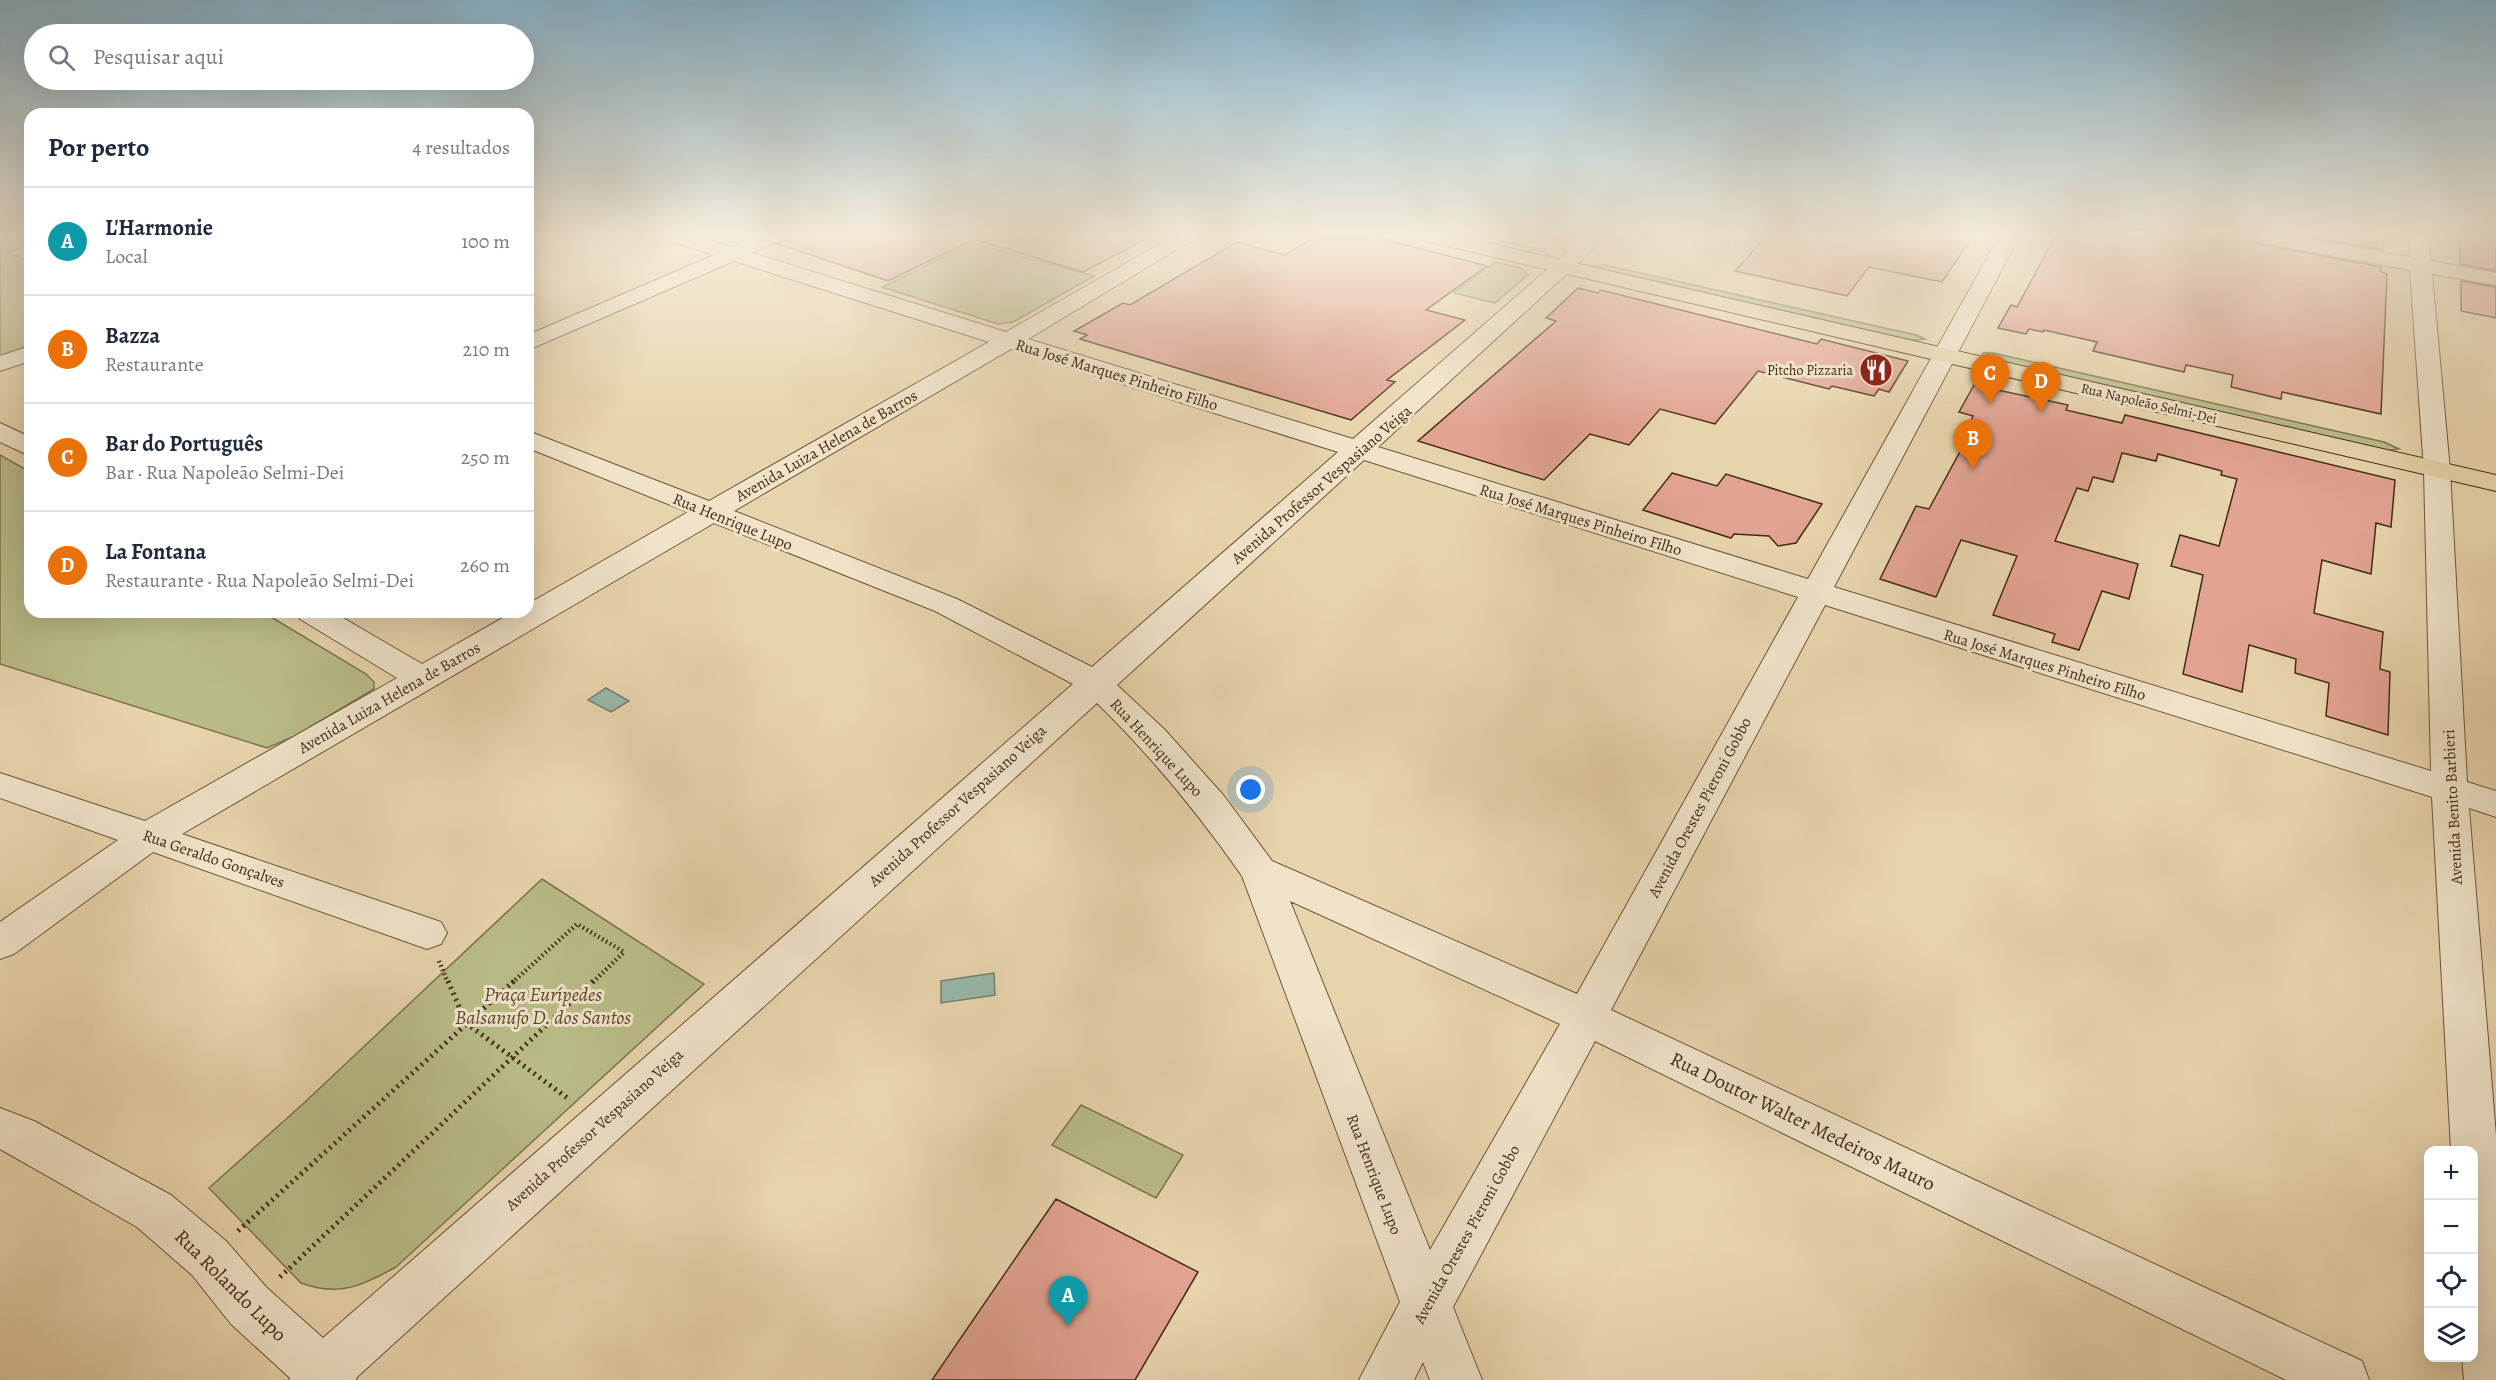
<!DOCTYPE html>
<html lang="pt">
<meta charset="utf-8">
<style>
:root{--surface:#fff;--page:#f2f2f3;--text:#1f2937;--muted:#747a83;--line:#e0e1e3;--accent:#8f2418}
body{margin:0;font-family:Alegreya,serif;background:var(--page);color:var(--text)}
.controls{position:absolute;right:18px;bottom:18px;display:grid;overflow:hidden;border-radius:12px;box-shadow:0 6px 24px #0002}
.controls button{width:54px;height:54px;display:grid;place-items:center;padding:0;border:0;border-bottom:2px solid var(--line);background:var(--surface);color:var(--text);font:30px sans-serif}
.you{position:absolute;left:1251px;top:790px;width:21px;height:21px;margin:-15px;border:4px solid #fff;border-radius:50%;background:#1a73e8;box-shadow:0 0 0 9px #1a73e833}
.badge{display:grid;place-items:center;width:39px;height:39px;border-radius:50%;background:var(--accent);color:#fff;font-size:20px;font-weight:700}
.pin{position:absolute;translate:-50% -50px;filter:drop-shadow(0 2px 3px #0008)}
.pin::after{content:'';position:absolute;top:32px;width:21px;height:18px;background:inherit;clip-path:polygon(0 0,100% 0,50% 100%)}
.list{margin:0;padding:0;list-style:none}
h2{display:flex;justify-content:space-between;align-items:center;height:78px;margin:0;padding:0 24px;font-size:26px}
h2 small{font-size:20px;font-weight:400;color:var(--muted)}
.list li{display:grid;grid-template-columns:39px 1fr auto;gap:18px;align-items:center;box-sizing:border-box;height:108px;padding:0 24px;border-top:2px solid var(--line)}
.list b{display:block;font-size:22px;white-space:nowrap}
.list p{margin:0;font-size:20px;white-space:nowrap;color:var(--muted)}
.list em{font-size:20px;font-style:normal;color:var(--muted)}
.icon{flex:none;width:33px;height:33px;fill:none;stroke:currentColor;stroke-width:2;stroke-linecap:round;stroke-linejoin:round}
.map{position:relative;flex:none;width:2496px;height:1380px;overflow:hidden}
.search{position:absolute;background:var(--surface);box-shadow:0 6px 24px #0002;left:24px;top:24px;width:510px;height:66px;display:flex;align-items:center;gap:15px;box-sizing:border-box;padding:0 21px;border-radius:33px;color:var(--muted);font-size:22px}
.panel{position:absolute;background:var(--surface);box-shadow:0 6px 24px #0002;left:24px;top:108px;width:510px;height:510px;border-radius:18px}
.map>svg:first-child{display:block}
</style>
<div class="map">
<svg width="2496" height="1380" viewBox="0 0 2496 1380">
<rect width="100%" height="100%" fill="#e8d4ac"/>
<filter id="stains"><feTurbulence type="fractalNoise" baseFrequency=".00333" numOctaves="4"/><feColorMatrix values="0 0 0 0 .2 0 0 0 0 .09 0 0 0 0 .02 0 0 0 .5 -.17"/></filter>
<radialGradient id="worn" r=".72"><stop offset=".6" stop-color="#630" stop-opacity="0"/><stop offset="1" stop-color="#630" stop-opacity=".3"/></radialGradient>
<!-- green -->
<path fill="#b9bc88" stroke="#7e744e" stroke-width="1.5" d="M13,233h17v12l-22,7 22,11v82l-30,11v-118z
M1440,233h27l72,16 10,6 -5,1z
M972,243l122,33 -81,46 -15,2 -116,-37z
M1495,262l26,6 7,7 -33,28 -41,-10z
M1605,265l311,70 9,4 -20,2 -308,-72v-3z
M1983,353h10l391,89 15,7 -13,2 -395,-90 -9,-5z
M0,455l30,17v140h233l103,62 8,8v7l-79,47 -28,12 -267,-84z
M542,879l162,105 -308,283c-34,19 -57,30 -95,16l-92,-95 95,-85z
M1081,1105l102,50 -27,43 -104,-53z"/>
<!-- water -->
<path fill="#97b8ab" stroke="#75806e" stroke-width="1.5" d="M606,688l23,13 -18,11 -23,-12z
M994,973l1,22 -54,8v-22z"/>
<!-- building -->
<path fill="#e2a392" stroke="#432c13" stroke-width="1.5" d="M793,233h364l-74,39 -107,-32 1,-2 -89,43 -110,-37 11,-5z
M1321,233h39l127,33 -61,44 39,10 -78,60 8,2 -44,38 -271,-81 7,-4 -13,-4 49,-28 7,2 107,-63 48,13z
M1769,233h206l-33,49 -73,-15 -22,29 -112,-25z
M2057,233h174l12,8 138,26v5l6,2 -6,140 -99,-22 -1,7 -50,-12 2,-12 -47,-10 -2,7 -91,-21 4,-9 -53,-12 -1,2 -14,-3 -3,5 -28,-6 13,-23 6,2z
M2291,233h93l-1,17z
M2460,234l36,6v31l-36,-7z
M2461,281l35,6v31l-35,-7z
M1578,288l20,5 3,-3 216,54 4,-5 87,22 -19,31 -10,-3 -5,7 -42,-10 -3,3 -71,-18 -43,53 -55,-15 -31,36 -39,-11 -46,46 -126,-39 138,-120 -10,-3z
M1974,385l94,20 -2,5 56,13 3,-8 270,65 -4,47 -15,-4 -5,51 -49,-14 -8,53 69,19 -3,37 10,3 -2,63 -62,-19 3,-33 -34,-10 1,-14 -47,-14 -7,47 -59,-18 20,-99 -32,-9 9,-31 39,11 18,-67 -16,-4 1,-4 -64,-17 -2,7 -34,-8 -9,29 -20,-5 -5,14 -11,-3 -22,53 83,23 -9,35 -27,-8 -23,59 -27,-8 3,-8 -62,-19 24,-59 -56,-16 -25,57 -56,-18 36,-73 13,3 35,-65 -4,-1 13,-27 -14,-4z
M1672,473l45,13 9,-12 96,30 -26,39 -18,3 -9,-10 -35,-2 -3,4 -88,-28z
M1056,1199l142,73 -63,108h-203z"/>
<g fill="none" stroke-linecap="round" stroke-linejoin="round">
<!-- minor casing -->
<g stroke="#6c5639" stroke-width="2">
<path id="minor" d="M655,233h31l45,14 33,-14h27l-3,4 -36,16 254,79 173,-99h25l-176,106 325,100 236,-206h22l-233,214 430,132 193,-346h20l-187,354 597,184 -7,-301 -14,-200 -167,-31 -10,-6h44l133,24 -2,-24h20l3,28 65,12v12l-64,-11 18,196 17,312 29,9v26l-27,-9 27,328v244h-32l-2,-22h12v-208h-23l-19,-353 -607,-192 -214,405 751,351 7,19h-83l-691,-339 -142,266 29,73h-52l-7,-18 -9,18h-55l41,-78 -158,-426c-44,-63 -91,-120 -145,-173l-741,675 1,2h-68l1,-2 -59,-54 -39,-49 -55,-48 -137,-78v-41l34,13 137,74 55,46 41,47 56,50 750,-654 -138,-73 -221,-88 -532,311 259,88 6,11 -6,11 -14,5 -274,-97 -139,102 -14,5v-37l118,-82 -118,-42v-25l145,48 252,-143 -97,-59 -4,-7h37l89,52 91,-52h15v-8l160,-92 -160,-64v-17l181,70 280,-159 -255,-81 -206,89v-15l186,-80 -56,-18zM1011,349l327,103 -246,215 -135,-68 -223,-88zM1364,460l434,137 -221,397 -305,-133 -48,-65 -59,-66 -48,-45zM1290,901l270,123 -130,226z
M30,346v15l-30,10v-15z
M0,423l30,14v19l-30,-14z"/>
</g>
<!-- major casing -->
<g stroke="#432c13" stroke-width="2">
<path id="major" d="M1407,233h37l1052,242v16l-1079,-252z"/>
</g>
<!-- path-far1 -->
<path stroke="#432c13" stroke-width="4.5" stroke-dasharray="1.5 3" stroke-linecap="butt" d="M439,961l9,22
M512,983l65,-59 47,28 -32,31"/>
<!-- path -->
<path stroke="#432c13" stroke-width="5" stroke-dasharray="2 4.5" stroke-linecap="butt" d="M448,981l18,42 104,77
M238,1231l276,-250
M280,1277l313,-296"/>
<!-- minor -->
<use href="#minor" fill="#f0e3c9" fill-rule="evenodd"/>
<!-- major -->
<use href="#major" fill="#e8d4ac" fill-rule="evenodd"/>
</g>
<!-- sky -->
<linearGradient id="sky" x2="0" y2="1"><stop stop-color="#87b6d0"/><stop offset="0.55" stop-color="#f5ecda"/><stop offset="1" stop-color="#f5ecda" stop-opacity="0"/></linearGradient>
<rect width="2496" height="426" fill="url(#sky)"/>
<!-- icons -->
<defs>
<g id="restaurant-disc" transform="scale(1.725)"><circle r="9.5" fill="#8f2418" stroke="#f0e3c9"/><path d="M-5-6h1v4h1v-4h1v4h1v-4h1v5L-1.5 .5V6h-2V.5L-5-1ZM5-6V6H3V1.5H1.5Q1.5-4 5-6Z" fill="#fff"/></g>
</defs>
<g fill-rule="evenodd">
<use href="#restaurant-disc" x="1876" y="370"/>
</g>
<g text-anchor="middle" stroke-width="6" stroke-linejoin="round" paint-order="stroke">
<!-- far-poi labels -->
<g font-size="14" fill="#432c13" stroke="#f0e3c9" text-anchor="end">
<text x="1853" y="375">Pitcho Pizzaria</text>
</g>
<!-- far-street labels -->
<g font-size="14" fill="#432c13" stroke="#f0e3c9">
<text transform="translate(2149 403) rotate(13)" y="5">Rua Napoleão Selmi-Dei</text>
</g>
<!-- street labels -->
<g font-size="16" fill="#432c13" stroke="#f0e3c9">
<text transform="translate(1117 374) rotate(17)" y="6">Rua José Marques Pinheiro Filho</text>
<text transform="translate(826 445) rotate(-30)" y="6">Avenida Luiza Helena de Barros</text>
<text transform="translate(1321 484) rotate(-41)" y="6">Avenida Professor Vespasiano Veiga</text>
<text transform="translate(1581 519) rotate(17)" y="6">Rua José Marques Pinheiro Filho</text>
<text transform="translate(733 521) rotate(22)" y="6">Rua Henrique Lupo</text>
<text transform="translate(2045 664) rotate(17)" y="6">Rua José Marques Pinheiro Filho</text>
<text transform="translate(389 697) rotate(-30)" y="6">Avenida Luiza Helena de Barros</text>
<text transform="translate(1157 747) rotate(47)" y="6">Rua Henrique Lupo</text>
<text transform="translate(957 805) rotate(-42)" y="6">Avenida Professor Vespasiano Veiga</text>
<text transform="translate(1699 807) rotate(-62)" y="6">Avenida Orestes Pieroni Gobbo</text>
<text transform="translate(2452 807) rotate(-93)" y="6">Avenida Benito Barbieri</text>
<text transform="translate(214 858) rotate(19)" y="6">Rua Geraldo Gonçalves</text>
<text transform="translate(594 1129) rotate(-42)" y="6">Avenida Professor Vespasiano Veiga</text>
<text transform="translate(1375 1174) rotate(69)" y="6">Rua Henrique Lupo</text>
<text transform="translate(1466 1234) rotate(-61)" y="6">Avenida Orestes Pieroni Gobbo</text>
</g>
<!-- near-park labels -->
<g font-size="20" font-style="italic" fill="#5b492a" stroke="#f0e3c9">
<text x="543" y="1001">Praça Eurípedes<tspan x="543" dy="23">Balsanufo D. dos Santos</tspan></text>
</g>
<!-- near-street labels -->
<g font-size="20" fill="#432c13" stroke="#f0e3c9">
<text transform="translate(1803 1121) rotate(26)" y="7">Rua Doutor Walter Medeiros Mauro</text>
<text transform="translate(231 1285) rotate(45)" y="7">Rua Rolando Lupo</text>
</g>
</g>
<rect width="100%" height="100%" filter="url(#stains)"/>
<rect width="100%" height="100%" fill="url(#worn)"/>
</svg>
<div class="controls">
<button>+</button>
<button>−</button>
<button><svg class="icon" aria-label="locate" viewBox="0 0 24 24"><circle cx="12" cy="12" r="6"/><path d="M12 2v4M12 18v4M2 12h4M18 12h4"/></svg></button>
<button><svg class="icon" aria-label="layers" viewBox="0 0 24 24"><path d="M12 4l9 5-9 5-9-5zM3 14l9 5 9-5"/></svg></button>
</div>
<div class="you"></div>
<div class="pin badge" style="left:1068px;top:1326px;background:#0f9aa8">A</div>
<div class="pin badge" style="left:1973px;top:469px;background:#e8710a">B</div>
<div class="pin badge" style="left:1990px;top:404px;background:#e8710a">C</div>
<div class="pin badge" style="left:2041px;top:412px;background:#e8710a">D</div>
<div class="search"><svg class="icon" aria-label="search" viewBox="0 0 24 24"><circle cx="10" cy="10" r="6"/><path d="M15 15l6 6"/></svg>Pesquisar aqui</div>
<section class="panel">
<h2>Por perto<small>4 resultados</small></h2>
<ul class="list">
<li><span class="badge" style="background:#0f9aa8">A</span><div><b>L'Harmonie</b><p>Local</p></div><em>100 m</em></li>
<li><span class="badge" style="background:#e8710a">B</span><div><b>Bazza</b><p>Restaurante</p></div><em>210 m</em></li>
<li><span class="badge" style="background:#e8710a">C</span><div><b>Bar do Português</b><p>Bar · Rua Napoleão Selmi-Dei</p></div><em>250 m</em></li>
<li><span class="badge" style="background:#e8710a">D</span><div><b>La Fontana</b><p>Restaurante · Rua Napoleão Selmi-Dei</p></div><em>260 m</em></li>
</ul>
</section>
</div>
